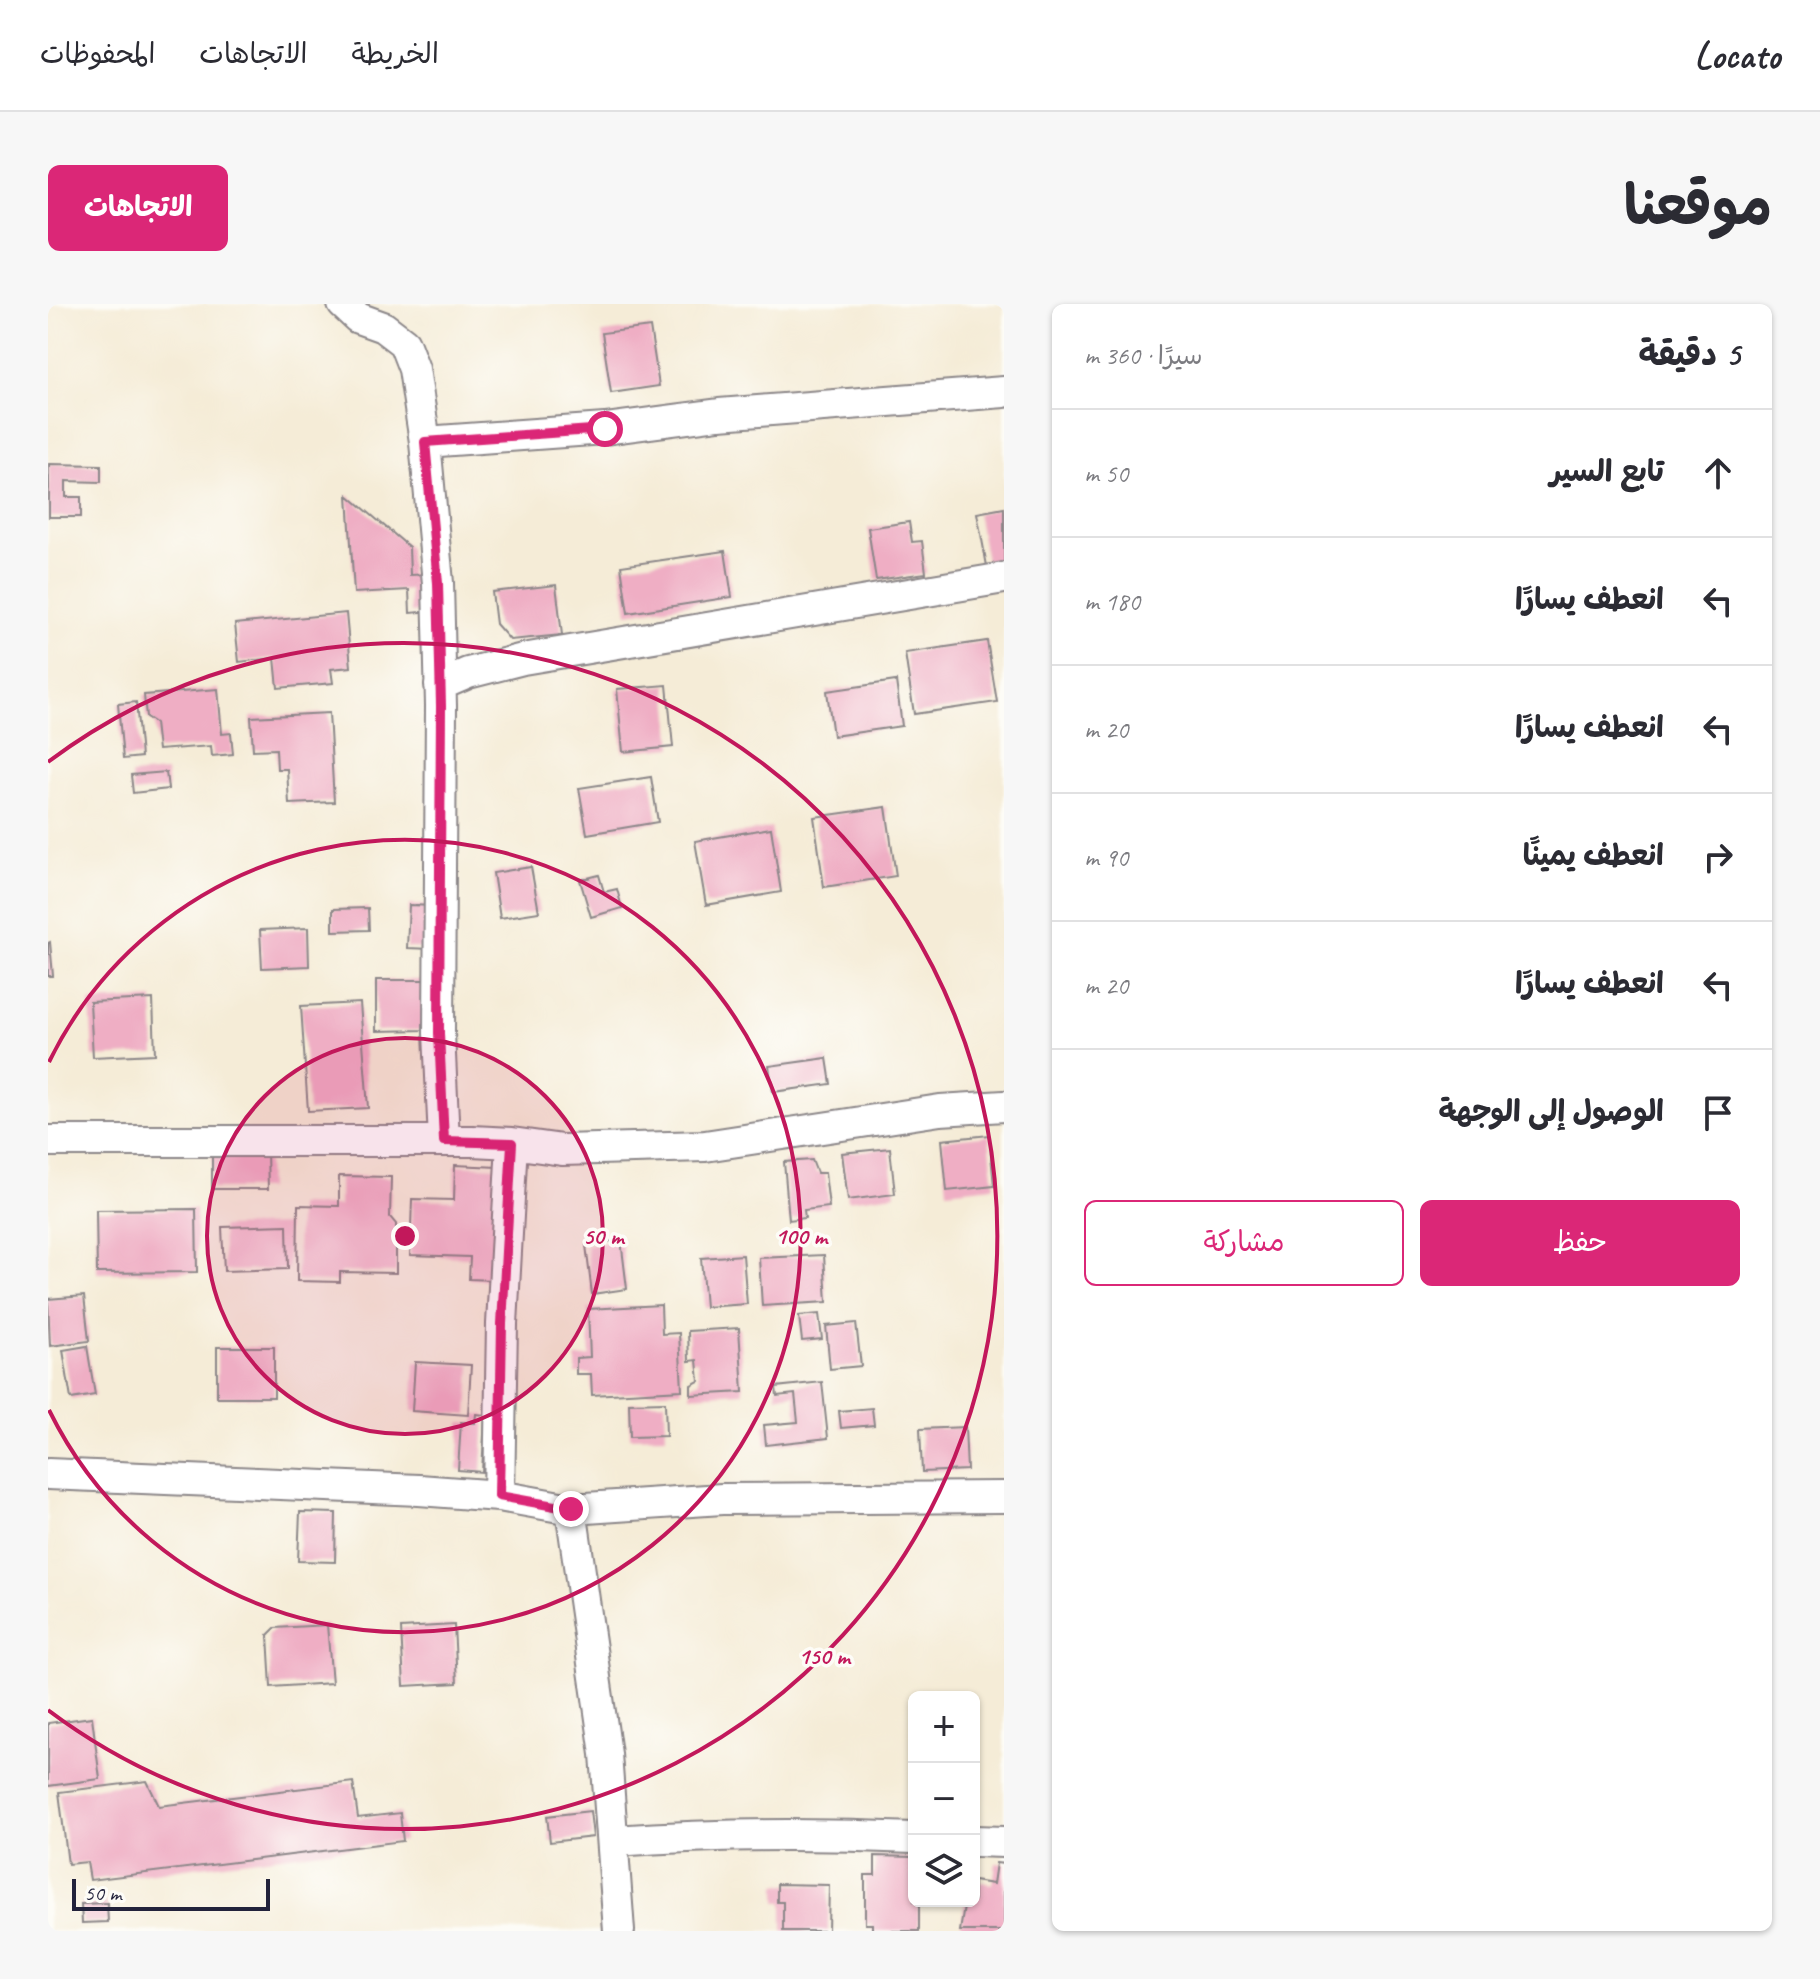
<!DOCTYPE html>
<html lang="ar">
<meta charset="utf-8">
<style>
:root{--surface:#fff;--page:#f7f7f7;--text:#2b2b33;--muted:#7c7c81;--line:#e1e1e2;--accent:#db2777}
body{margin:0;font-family:Caveat,"Playpen Sans Arabic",sans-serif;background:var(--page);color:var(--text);direction:rtl}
.controls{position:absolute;right:24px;bottom:24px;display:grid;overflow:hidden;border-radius:12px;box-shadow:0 2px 6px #0004}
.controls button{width:72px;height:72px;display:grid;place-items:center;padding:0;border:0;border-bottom:2px solid var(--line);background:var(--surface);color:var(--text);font:40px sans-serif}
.scale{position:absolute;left:24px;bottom:20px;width:198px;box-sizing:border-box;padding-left:8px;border:4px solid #22223b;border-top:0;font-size:22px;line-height:28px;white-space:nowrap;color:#22223b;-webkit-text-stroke:6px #fdfcf7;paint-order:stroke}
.stop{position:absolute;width:24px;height:24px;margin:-18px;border:6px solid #db2777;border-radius:50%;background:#fff}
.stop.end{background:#db2777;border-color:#fff;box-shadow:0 2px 8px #0008}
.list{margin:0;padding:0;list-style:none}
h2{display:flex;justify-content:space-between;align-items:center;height:104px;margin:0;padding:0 32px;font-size:34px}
h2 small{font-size:26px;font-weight:400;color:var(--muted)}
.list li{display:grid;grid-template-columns:52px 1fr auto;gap:24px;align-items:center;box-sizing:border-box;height:128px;padding:0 32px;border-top:2px solid var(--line)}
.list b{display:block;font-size:30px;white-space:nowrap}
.list em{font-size:26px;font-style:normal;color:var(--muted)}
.actions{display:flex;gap:16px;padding:24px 32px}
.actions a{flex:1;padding:18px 0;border:2px solid var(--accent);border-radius:12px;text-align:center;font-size:28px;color:var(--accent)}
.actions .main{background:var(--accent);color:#fff}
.icon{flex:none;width:44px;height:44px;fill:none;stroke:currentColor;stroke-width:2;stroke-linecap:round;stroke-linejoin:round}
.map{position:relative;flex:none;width:956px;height:1627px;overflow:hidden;direction:ltr;border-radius:12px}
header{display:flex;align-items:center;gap:48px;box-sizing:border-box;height:112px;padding:0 40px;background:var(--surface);border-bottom:2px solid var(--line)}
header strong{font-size:38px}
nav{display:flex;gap:44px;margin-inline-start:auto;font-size:28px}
.intro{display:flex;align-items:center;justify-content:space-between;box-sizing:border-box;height:192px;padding:0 48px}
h1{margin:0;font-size:56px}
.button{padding:20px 36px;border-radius:12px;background:var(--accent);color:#fff;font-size:28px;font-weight:700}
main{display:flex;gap:48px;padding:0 48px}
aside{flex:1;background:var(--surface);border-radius:12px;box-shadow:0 2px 6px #0004}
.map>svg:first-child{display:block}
</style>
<header>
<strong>Locato</strong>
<nav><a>الخريطة</a><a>الاتجاهات</a><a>المحفوظات</a></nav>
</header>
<div class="intro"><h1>موقعنا</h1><a class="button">الاتجاهات</a></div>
<main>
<aside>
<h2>5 دقيقة<small>سيرًا · 360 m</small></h2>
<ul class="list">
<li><svg class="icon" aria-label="ahead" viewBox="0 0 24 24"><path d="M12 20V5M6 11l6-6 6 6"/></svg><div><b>تابع السير</b></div><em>50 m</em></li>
<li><svg class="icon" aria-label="left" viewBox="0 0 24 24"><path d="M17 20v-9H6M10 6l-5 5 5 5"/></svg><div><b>انعطف يسارًا</b></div><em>180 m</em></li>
<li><svg class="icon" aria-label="left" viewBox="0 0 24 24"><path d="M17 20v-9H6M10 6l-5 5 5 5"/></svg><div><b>انعطف يسارًا</b></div><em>20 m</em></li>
<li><svg class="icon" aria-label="right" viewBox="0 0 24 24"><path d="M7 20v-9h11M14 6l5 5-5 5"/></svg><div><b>انعطف يمينًا</b></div><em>90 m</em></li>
<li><svg class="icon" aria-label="left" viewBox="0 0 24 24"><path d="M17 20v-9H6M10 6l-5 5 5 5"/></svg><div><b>انعطف يسارًا</b></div><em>20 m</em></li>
<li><svg class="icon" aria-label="arrive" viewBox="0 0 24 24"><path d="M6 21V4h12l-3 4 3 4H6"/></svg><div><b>الوصول إلى الوجهة</b></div></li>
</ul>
<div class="actions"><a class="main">حفظ</a><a>مشاركة</a></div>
</aside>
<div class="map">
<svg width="956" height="1627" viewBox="0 0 956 1627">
<rect width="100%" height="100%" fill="#fdfcf7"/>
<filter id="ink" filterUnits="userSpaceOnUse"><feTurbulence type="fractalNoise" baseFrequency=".0125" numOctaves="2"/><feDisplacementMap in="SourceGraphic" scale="16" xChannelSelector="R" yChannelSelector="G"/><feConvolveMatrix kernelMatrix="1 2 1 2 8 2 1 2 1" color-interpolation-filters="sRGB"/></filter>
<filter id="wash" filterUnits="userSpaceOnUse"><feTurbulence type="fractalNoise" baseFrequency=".006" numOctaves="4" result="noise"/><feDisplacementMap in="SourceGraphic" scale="32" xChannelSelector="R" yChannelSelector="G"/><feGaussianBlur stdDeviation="1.8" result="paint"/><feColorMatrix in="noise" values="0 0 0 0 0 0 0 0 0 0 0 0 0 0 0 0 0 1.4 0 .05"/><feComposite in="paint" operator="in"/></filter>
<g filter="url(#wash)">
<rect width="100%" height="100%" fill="#f5ecd7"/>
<g id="blocks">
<!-- building -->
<path fill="#efaec4" d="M602,23l9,59 -48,7 -9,-60z
M1,160l52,1v17l-35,-1v16h15v20h-32z
M300,191l61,52 1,28 21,-1 2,37 -23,2 -1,-23 -55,3z
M956,204v54l-17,4 -10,-53z
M861,218l3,20 10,-1 4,32 -50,7 -8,-52z
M677,247l7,46 -104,16 -7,-47z
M508,281l6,50 -52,5 -14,-16 -4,-32z
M298,309l5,54 -20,2 2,14 -55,5 -3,-30 -36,4 -4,-38z
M939,337l10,61 -83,12 -9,-61z
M848,377l6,45 -69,10 -6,-45z
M619,381l6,62 -50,5 -6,-63z
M170,385l4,45 9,-1 2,21 -21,2 -1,-10 -53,4 -3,-27 -9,-6 -2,-22z
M88,398l5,55 -18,2 -5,-55z
M281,409l5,89 -45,2 -2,-35h-10l-1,-20 -23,1 -2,-33z
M118,468l2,17 -35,4 -2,-18z
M603,473l7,45 -71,12 -8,-46z
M838,503l10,69 -72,11 -10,-70z
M723,524l10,64 -75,13 -11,-64z
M483,563l8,45 -39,6 -7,-45z
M551,571l5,17 13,-3 5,19 -31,9 -11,-37z
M361,601l25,1 -2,43 -25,-1z
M320,604l1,22 -36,1v-22z
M260,624l1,38 -47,2 -2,-38z
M2,638l3,34h-5v-33z
M328,676h50v50l-50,1z
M105,695l2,55 -62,3 -3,-55z
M312,699l8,105 -60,3 -7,-105z
M779,754l4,26 -58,8 -4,-26z
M941,831l5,51 -47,5 -5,-51z
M842,844l5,46 -47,6 -6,-47z
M219,848l1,37h-56v-36z
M764,856l5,13h8l4,34 -25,3 1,8 -16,2 -5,-58z
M407,861l43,2 -4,113 -25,-1 1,-22 -60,-2 2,-56 42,1z
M291,872l52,1 -1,40 6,7v49l-56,-1v10l-43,-1 1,-76 41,1z
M148,905l1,63 -100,1 -1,-63z
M239,921l1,44 -64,2 -2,-44z
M573,936l6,49 -35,5 -6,-49z
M695,951l4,49 -42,3 -4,-49z
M776,951l3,47 -65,4 -3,-48z
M36,992l5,45 -39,5 -2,-47z
M613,1001l1,29 17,-1 3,57 -90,5 -1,-21h-15v-16l14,-1 -2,-48z
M771,1010l3,25 -20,2 -3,-25z
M808,1019l5,43 -31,3 -4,-43z
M691,1024l4,64 -52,3v-10l8,-4 -2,-21 -8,1 -1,-30z
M39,1042l8,49 -24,4 -8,-49z
M169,1043h57v50h-57z
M367,1058l56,3 -3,50 -56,-4z
M774,1078l6,56 -62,7 -2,-20 34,-3 -3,-28 -18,2 -1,-9z
M617,1098l1,34 -36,1 -1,-34z
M824,1104l2,17 -33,3 -2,-17z
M428,1110l9,1 -3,57 -24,-2 3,-48 14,1z
M917,1123l2,43 -45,2 -2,-43z
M252,1208l36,1 -1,49 -37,-1z
M279,1321l5,58 -61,4 -3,-52 7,-7z
M406,1321l3,58 -53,3 -3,-58z
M44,1413l8,62 -52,7v-63z
M99,1477l12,25 194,-24 5,36 42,-5 3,28 -313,39 -3,-18 -19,2 -9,-72z
M542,1507l3,26 -43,5 -3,-26z
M827,1552l39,1v44h5v30h-47v-7h-7v-49h10z
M948,1559l8,1v67h-44l5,-30h9v-20l19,3z
M729,1580l52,1 -1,46h-45v-29h-6z
M59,1599l1,19 -26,1 -1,-19z"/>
</g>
</g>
<g filter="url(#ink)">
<use href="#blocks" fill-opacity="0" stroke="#8c8789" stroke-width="2"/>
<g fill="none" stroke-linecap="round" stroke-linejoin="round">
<!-- street casing -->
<g stroke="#8c8789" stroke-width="34">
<path id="street" d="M295,0l15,14 25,9 21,16 10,26 11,73 13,141 3,123 -2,327 5,108
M377,138l180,-13 114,-15 285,-22
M392,381l28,-12 55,-14 481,-81
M0,837h424l40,2 50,7 143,-4 235,-36 64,-4
M464,839l-10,181 -3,172 72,13 35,245 13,177
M0,1170l371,16 80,6
M523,1205l151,-10 282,-2
M566,1537c101,-7 199,-8 300,-3
M926,1537l30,1"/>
</g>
<!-- street -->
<use href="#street" stroke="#fff" stroke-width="30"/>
</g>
</g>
<g fill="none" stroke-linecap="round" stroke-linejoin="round" filter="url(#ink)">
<!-- route -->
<path stroke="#db2777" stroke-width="10" d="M523,1205l-72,-13 3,-172 10,-181 -68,-2 -5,-108 2,-327 -3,-123 -13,-141 180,-13"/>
</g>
<!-- distance rings -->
<circle cx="357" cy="932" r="198" fill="#c2185b" fill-opacity=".12"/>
<g fill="none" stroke="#c2185b" stroke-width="4">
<circle cx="357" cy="932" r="198"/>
<path d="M1 758A396 396 0 1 1 1 1106"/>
<path d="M0 458A593 593 0 1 1 0 1406"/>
</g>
<circle cx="357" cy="932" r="12" fill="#c2185b" stroke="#fdfcf7" stroke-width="4"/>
<g font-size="24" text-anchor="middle" font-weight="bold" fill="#c2185b" stroke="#fdfcf7" stroke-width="7" stroke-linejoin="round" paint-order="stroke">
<text x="555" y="940">50 m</text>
<text x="753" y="940">100 m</text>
<text x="776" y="1360">150 m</text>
</g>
</svg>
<div class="controls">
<button>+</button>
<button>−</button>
<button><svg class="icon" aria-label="layers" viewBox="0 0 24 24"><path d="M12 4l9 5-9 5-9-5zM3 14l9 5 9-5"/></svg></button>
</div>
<div class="scale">50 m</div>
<div class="stop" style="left:557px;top:125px"></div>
<div class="stop end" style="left:523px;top:1205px"></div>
</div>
</main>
